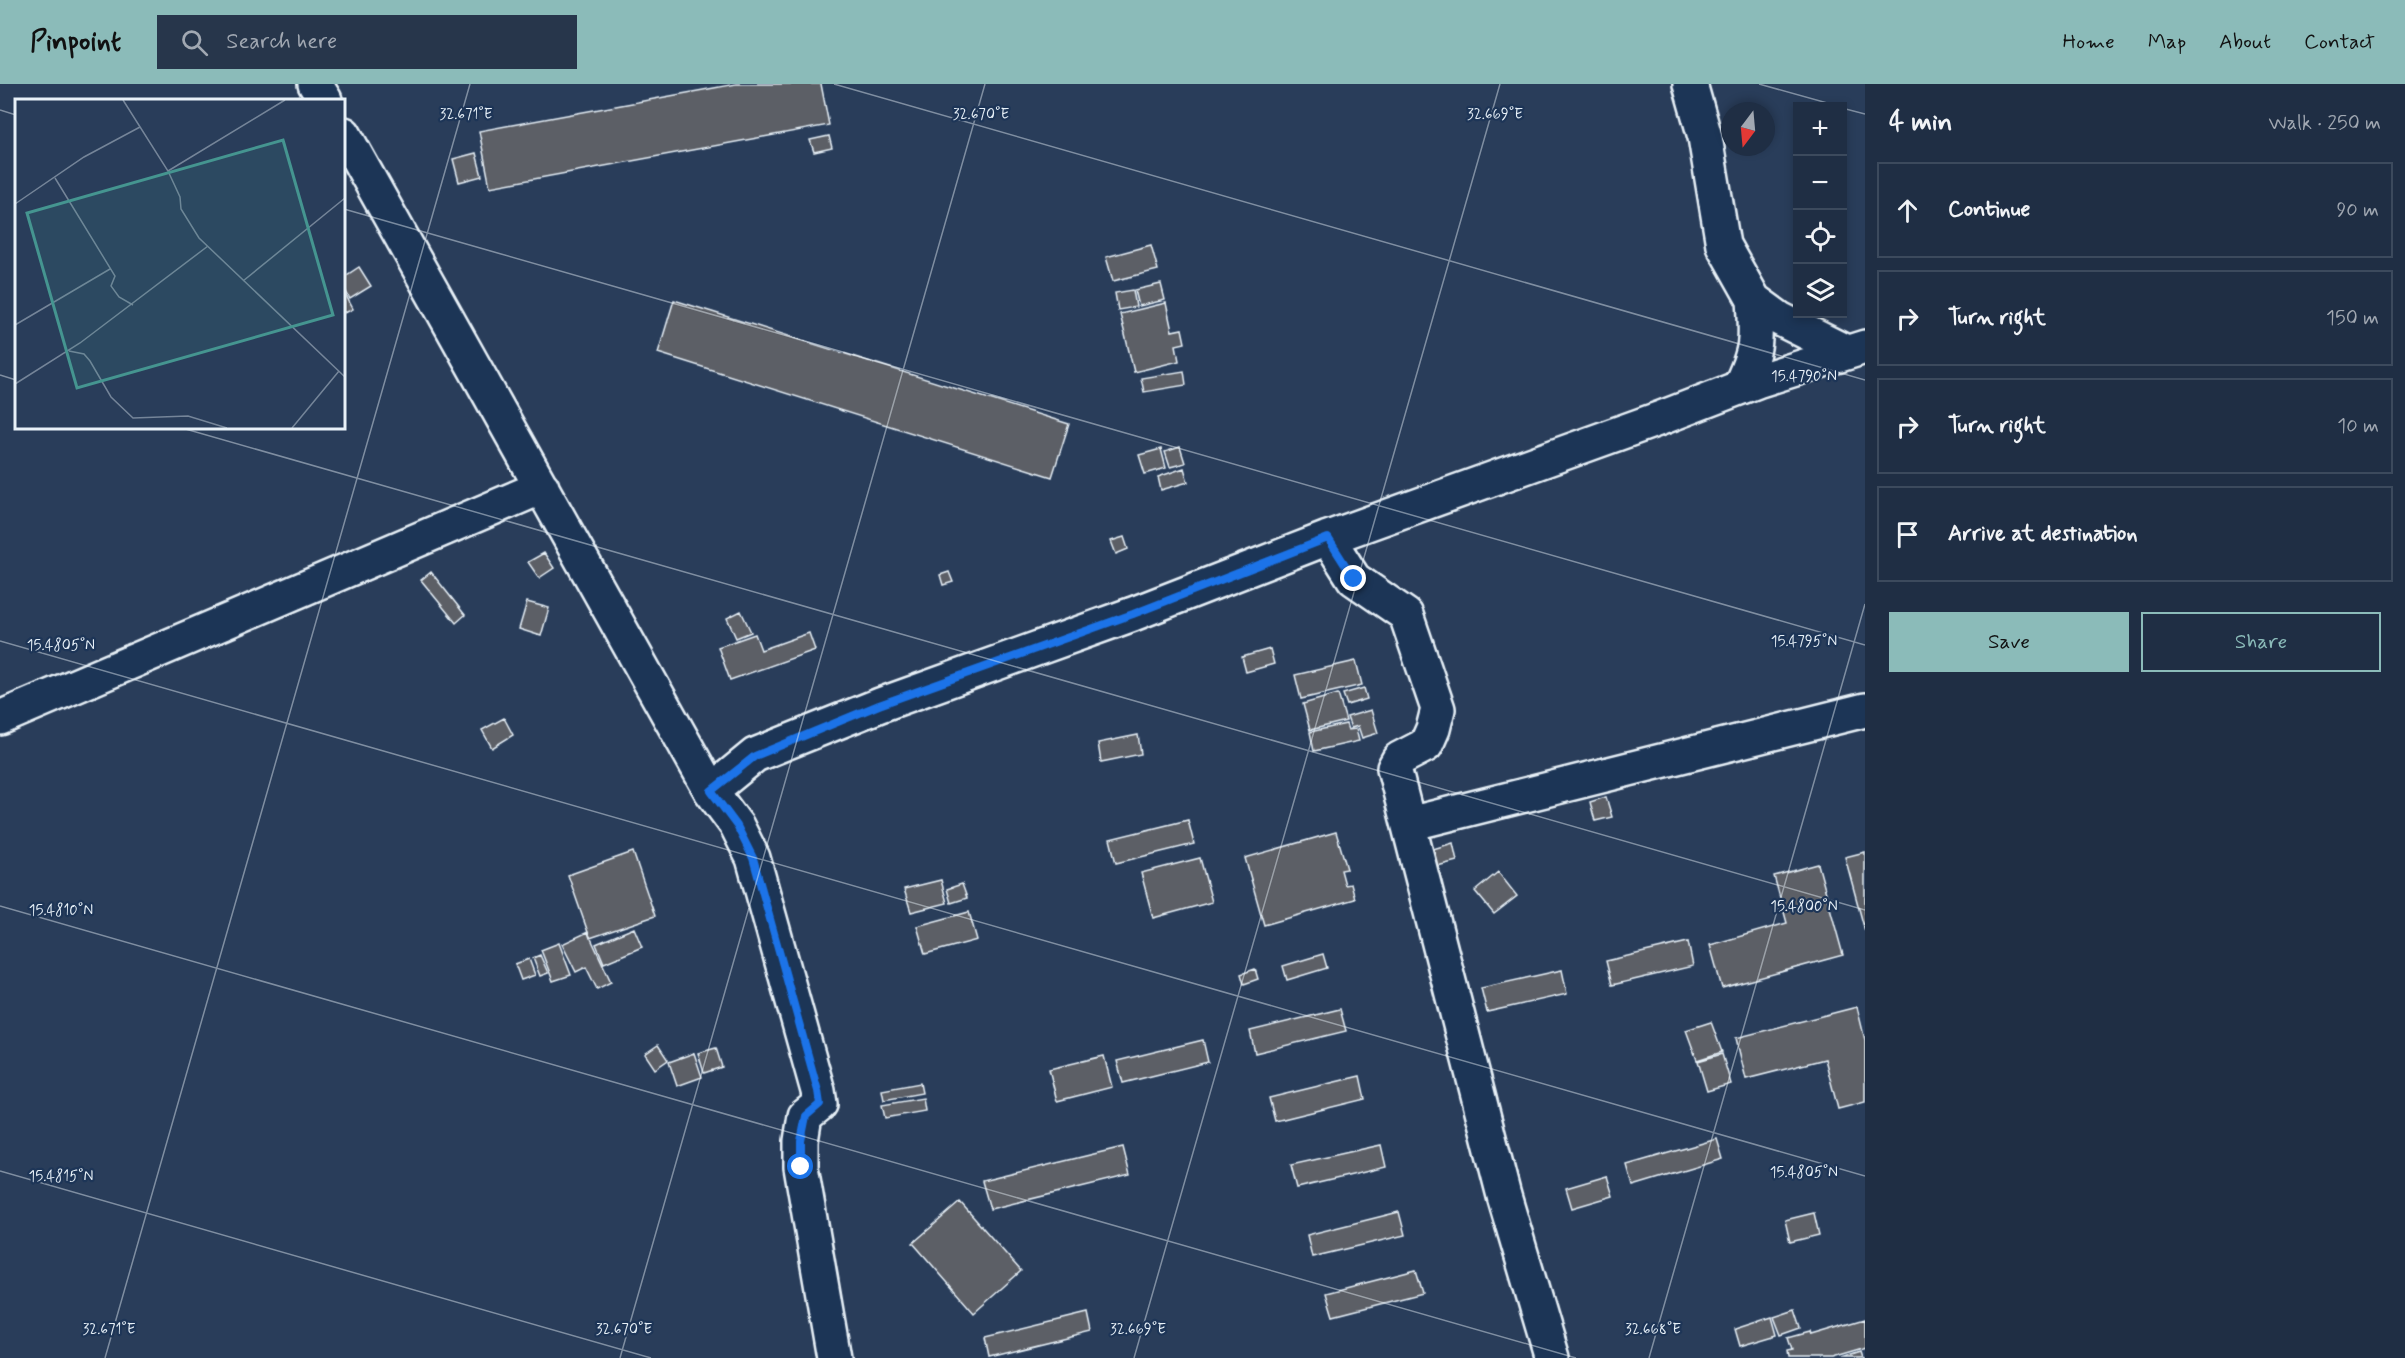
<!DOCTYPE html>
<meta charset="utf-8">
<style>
:root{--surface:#1f2e44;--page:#27364b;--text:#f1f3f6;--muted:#a1a8b2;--line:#3c4a5d;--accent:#8bbbb9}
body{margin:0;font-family:Mynerve,sans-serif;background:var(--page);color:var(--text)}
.controls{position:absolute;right:18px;top:18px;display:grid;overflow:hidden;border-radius:0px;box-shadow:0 3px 9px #0003}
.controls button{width:54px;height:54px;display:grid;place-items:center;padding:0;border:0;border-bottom:2px solid var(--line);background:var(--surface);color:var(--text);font:30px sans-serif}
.compass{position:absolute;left:1721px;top:18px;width:54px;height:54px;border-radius:50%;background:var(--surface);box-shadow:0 3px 9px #0003;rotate:196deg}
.stop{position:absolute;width:18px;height:18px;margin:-14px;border:4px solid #1a73e8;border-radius:50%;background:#fff}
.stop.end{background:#1a73e8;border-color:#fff;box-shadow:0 2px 6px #0008}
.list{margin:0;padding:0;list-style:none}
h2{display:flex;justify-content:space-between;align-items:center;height:78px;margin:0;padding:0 24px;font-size:26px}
h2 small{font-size:20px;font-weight:400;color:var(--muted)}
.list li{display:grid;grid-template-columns:39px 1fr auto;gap:18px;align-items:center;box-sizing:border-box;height:96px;margin:0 12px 12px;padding:0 12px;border:2px solid var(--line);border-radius:0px}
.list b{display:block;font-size:22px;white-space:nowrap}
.list em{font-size:20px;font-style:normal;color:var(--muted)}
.actions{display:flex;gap:12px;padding:18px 24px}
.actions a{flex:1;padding:14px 0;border:2px solid var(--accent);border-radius:0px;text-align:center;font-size:21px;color:var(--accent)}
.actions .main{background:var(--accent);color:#111}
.icon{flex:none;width:33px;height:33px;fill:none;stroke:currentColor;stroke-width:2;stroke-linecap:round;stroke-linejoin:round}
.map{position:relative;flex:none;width:1865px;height:1274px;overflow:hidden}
header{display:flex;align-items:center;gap:36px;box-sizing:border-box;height:84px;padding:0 30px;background:var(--accent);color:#111}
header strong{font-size:28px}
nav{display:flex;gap:33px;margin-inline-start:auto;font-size:21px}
.search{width:420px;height:54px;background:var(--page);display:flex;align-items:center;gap:15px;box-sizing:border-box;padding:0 21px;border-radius:0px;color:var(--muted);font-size:22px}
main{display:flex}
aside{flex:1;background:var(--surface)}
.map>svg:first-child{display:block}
</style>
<header>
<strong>Pinpoint</strong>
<div class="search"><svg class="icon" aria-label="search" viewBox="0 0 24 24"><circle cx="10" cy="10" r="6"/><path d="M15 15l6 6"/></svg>Search here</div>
<nav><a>Home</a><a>Map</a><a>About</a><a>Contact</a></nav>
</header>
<main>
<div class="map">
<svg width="1865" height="1274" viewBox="0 0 1865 1274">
<rect width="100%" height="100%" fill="#293d5a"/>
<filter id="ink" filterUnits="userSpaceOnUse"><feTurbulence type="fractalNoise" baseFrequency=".0167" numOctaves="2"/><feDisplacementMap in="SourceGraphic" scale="12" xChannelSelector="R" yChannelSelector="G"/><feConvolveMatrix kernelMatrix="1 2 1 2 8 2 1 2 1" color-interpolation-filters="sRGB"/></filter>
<g filter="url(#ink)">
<!-- building -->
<path fill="#5b5e66" stroke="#e8f1f8" stroke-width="1.5" d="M736,0h85l8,41 -339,62 -11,-56z
M829,52l3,12 -18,4 -4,-12z
M476,69l6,23 -23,6 -6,-23z
M1151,161l7,25 -45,11 -7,-24z
M359,183l12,19 -21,13 -6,-11v-11z
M1161,200l4,16 -26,6 -4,-16z
M1133,206l3,17 -18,3 -3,-17z
M344,208l9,17 -8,4 -1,-2z
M674,216l395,124 -17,53 -394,-124z
M1166,219l6,28 10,-2 3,14 -9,2 3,16 -45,11 -14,-58z
M1184,287l2,14 -42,7 -3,-14z
M1180,363l5,16 -15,4 -5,-15z
M1161,365l5,19 -21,6 -6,-19z
M1184,384l4,14 -27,8 -3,-13z
M1124,453l4,12 -12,5 -5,-13z
M544,469l10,15 -15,10 -11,-16z
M431,488l34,43 -9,8 -35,-43z
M949,488l4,10 -10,3 -3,-10z
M527,518l22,6 -8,28 -22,-7z
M741,527l10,21 -15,6 -9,-20z
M809,549l6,17 -85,30 -12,-33 37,-13 6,16z
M1270,565l4,15 -28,8 -4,-15z
M1356,577l6,24 -61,14 -6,-24z
M1364,604l3,11 -20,6 -4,-11z
M1338,610l8,27 -36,9 -7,-26z
M1371,626l7,23 -16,5 -4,-12 -7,2 -4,-11z
M504,634l9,17 -21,13 -10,-18z
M1346,640l2,6 8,-1 3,12 -45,10 -4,-19z
M1138,651l3,19 -40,8 -3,-19z
M1606,713l6,20 -17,4 -5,-19z
M1188,736l6,24 -78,19 -6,-24z
M1336,748l11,37 -6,1 4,15 6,-1 4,15 -91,26 -19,-67z
M1453,759l4,18 -20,5 -4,-17z
M633,768l22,64 -65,22 -22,-63z
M1865,768v79l-20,-74z
M1200,774l12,44 -59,16 -12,-45z
M1818,780l25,91 -121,33 -12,-43 77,-22 -13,-47z
M1498,788l19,24 -23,18 -19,-23z
M941,796l6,23 -36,9 -7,-23z
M962,800l5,14 -16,5 -4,-14z
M969,828l8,28 -52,14 -8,-28z
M634,844l8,19 -38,16 -8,-19z
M588,848l23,50 -14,7 -11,-22 -10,5 -14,-28z
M1688,858l5,24 -81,19 -6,-24z
M559,859l12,32 -18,6 -12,-31z
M1323,870l4,14 -40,12 -4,-14z
M540,871l8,18 -8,3 -7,-18z
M529,875l6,16 -14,5 -6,-16z
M1255,885l3,10 -14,5 -3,-10z
M1562,886l5,24 -80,18 -6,-24z
M1857,923l8,33v62l-27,7 -13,-50 -79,20 -10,-41z
M1340,925l6,22 -91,22 -5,-22z
M1711,938l11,30 -25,8 -11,-30z
M1203,956l5,22 -85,21 -6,-22z
M658,961l10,15 -13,9 -10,-15z
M716,964l6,19 -18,6 -6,-20z
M694,969l8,24 -25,9 -8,-24z
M1722,970l9,30 -24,7 -9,-30z
M1104,972l8,31 -55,14 -8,-32z
M1360,992l5,23 -90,22 -6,-23z
M920,999l2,10 -38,7 -2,-10z
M923,1014l2,13 -40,7 -3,-13z
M1717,1055l6,20 -90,27 -6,-21z
M1381,1061l5,22 -89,21 -6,-23z
M1123,1063l7,28 -140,34 -8,-28z
M1607,1092l6,20 -41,12 -6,-20z
M960,1118l61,69 -47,42 -61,-70z
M1399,1128l6,23 -93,22 -5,-22z
M1814,1129l5,22 -29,7 -5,-22z
M1416,1186l7,23 -90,23 -7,-23z
M1795,1226l6,18 -20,7 -7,-18z
M1088,1229l4,19 -103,25 -4,-19z
M1772,1233l5,18 -37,11 -5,-17z
M1865,1235v29l-34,10h-43l-1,-7 5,-1 -4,-12 22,-6 1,3z
M1859,1268l2,6h-21z"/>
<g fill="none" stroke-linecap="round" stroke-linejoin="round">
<!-- minor casing -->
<g stroke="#e8f1f8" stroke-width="38">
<path id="minor" d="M315,0l10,16
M1690,0l15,53 18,108 31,55 26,19 66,33
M344,50l367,657 26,35 16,32 65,233 2,13 -15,12 -4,25v26l33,191
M1739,304c18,-37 18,-47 15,-88
M1328,454l26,41 52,36 32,94 -5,20 -7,16 -27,14 -5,9 110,428 48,162
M0,634l542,-231
M711,707l44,-36 125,-50 253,-91 195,-76 333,-120 96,-37 108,-34
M1409,740l456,-114"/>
</g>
<!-- minor -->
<use href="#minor" stroke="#1d3557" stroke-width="33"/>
</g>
</g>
<g fill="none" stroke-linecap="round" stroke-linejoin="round" filter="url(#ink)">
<!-- route -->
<path stroke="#1a73e8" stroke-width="8" d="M801,1083v-26l5,-25 14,-12 -2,-13 -65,-233 -16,-32 -26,-35 44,-35 124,-51 254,-91 195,-76 26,41"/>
</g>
<!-- ticks -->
<path fill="none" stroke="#e8f1f8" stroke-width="1.5" stroke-opacity="0.45" d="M834,0l1031,296M1759,0l79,22M1842,24l23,6M0,26l16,5M344,125l1521,436M0,291l16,5M182,344l1683,482M0,557l1865,535M0,822l1576,452M0,1087l651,187M105,1274l365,-1274M620,1274l365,-1274M1134,1274l366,-1274M1649,1274l216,-754"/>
<!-- overview -->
<g transform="translate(15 15)">
<rect width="330" height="330" fill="#293d5a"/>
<path fill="none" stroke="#758599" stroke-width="1.5" d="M108,1l45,71 12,26 1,12 18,29 146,139M153,72l117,-71M40,79l60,98 -4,10 8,11 14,8M0,105l69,-47 56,-30M228,182l102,-83M0,226l95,-56M54,252l15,3 6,7 21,36 22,21 55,-2 39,12M0,285l65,-41 128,-97M277,329l47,-57"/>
<path fill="#459590" fill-opacity="0.15" stroke="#459590" stroke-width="3" d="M268,41l50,175 -256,73 -50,-175z"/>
<rect width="330" height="330" fill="none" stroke="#e8f1f8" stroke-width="3"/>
</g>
<g font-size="15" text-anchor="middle" fill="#e8f1f8" stroke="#1d3557" stroke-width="4.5" stroke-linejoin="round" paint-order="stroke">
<text x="466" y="35">32.671°E</text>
<text x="981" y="35">32.670°E</text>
<text x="1495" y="35">32.669°E</text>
<text x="1804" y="297">15.4790°N</text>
<text x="1804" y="562">15.4795°N</text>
<text x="61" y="566">15.4805°N</text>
<text x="1804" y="827">15.4800°N</text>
<text x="61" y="831">15.4810°N</text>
<text x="1804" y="1093">15.4805°N</text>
<text x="61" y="1097">15.4815°N</text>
<text x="109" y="1250">32.671°E</text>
<text x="624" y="1250">32.670°E</text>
<text x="1138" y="1250">32.669°E</text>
<text x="1653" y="1250">32.668°E</text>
</g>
</svg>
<div class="controls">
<button>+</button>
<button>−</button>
<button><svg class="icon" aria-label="locate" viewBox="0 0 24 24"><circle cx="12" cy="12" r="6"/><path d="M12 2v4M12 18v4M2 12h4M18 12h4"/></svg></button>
<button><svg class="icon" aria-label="layers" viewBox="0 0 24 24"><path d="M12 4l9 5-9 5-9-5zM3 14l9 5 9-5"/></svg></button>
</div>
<svg class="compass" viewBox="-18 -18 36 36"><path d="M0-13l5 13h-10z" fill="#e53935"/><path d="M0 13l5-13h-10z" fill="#a1a8b2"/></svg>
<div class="stop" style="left:801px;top:1083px"></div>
<div class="stop end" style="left:1354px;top:495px"></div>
</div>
<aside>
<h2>4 min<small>Walk · 250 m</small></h2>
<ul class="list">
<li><svg class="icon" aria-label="ahead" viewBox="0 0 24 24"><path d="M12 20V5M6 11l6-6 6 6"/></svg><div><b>Continue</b></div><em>90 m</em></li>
<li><svg class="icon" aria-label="right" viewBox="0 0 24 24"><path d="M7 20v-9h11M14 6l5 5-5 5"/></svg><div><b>Turn right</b></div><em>150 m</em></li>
<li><svg class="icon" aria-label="right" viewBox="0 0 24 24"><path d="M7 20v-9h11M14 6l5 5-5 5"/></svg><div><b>Turn right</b></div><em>10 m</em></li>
<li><svg class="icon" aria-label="arrive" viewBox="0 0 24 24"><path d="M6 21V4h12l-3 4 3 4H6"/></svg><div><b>Arrive at destination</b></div></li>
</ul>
<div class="actions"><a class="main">Save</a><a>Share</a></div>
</aside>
</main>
